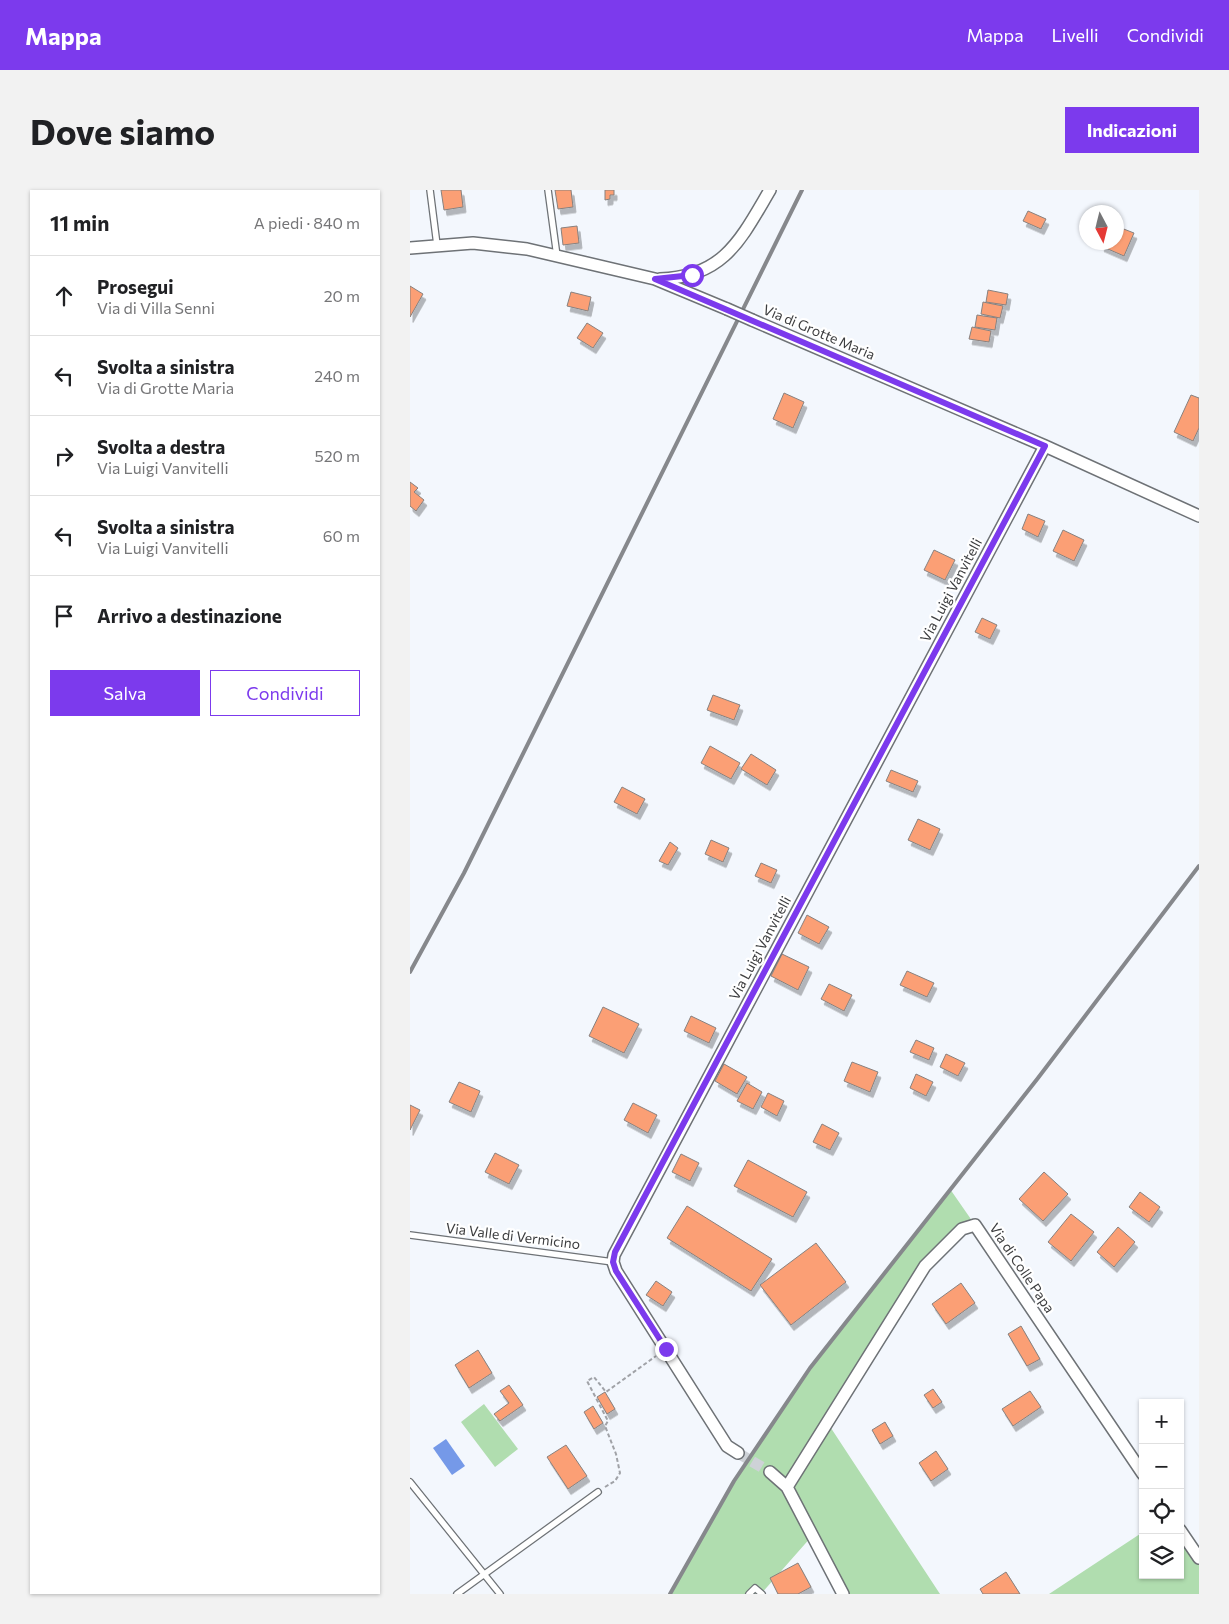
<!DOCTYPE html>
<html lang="it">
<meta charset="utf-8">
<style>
:root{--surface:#fff;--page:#f2f2f2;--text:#202124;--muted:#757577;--line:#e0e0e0;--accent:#7c3aed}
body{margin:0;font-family:Commissioner,sans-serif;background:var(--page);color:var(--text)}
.controls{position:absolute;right:15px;bottom:15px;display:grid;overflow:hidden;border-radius:0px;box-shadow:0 1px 4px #0004}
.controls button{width:45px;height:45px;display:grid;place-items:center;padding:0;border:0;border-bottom:1px solid var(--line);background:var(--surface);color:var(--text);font:25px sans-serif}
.compass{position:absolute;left:669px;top:15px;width:45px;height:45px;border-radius:50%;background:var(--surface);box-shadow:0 1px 4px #0004;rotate:173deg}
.stop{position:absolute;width:15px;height:15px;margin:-11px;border:4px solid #7c3aed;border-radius:50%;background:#fff}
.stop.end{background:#7c3aed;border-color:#fff;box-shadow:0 1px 5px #0008}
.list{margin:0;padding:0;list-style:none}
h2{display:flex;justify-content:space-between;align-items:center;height:65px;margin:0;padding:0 20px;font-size:21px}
h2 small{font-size:16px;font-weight:400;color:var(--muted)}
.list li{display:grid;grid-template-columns:32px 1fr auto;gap:15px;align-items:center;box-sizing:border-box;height:80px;padding:0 20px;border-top:1px solid var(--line)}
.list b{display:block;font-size:19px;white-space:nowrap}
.list p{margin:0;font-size:16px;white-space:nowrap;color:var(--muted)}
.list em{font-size:16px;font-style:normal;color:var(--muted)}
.actions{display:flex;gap:10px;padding:15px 20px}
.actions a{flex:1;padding:11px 0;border:1px solid var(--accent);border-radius:0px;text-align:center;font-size:18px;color:var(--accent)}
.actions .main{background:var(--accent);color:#fff}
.icon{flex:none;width:28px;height:28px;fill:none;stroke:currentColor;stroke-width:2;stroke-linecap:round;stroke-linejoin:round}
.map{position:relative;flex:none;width:789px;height:1404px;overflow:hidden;border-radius:0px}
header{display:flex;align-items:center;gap:30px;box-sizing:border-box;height:70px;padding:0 25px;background:var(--accent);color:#fff}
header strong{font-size:24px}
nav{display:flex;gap:28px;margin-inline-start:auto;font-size:18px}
.intro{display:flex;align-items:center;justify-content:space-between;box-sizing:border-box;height:120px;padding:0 30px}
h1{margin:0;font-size:35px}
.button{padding:12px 22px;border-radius:0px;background:var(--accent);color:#fff;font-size:18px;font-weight:700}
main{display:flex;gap:30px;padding:0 30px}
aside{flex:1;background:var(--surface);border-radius:0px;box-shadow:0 1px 4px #0004}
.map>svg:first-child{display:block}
</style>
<header>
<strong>Mappa</strong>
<nav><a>Mappa</a><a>Livelli</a><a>Condividi</a></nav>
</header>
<div class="intro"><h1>Dove siamo</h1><a class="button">Indicazioni</a></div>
<main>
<aside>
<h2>11 min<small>A piedi · 840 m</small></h2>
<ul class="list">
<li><svg class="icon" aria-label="ahead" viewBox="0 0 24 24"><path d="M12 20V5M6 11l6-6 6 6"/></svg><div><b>Prosegui</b><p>Via di Villa Senni</p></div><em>20 m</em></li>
<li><svg class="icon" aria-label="left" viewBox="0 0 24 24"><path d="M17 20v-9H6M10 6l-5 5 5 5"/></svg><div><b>Svolta a sinistra</b><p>Via di Grotte Maria</p></div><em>240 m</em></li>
<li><svg class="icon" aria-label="right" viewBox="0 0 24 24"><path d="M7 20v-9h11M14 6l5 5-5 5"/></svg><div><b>Svolta a destra</b><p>Via Luigi Vanvitelli</p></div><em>520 m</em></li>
<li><svg class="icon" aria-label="left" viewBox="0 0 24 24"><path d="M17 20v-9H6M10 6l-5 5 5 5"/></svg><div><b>Svolta a sinistra</b><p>Via Luigi Vanvitelli</p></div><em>60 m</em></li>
<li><svg class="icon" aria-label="arrive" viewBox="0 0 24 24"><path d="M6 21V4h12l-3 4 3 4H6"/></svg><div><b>Arrivo a destinazione</b></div></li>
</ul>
<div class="actions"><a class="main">Salva</a><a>Condividi</a></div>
</aside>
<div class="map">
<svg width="789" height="1404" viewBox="0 0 789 1404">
<defs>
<filter id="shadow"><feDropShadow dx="3" dy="5.5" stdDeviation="0" flood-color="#0004"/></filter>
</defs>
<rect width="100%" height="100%" fill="#f3f7fd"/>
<!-- green -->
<path fill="#b0ddaf" d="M540,999l25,36 -50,41 -98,156 113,172h-97l-31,-58 -51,58h-91l64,-113 76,-113z
M74,1214l34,45 -23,18 -34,-45z
M770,1340l19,28v36h-150l94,-62v43h37z"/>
<!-- water -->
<path fill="#7599e8" d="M36,1249l19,27 -13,9 -19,-27z"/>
<!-- building -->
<path fill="#fb9f75" stroke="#87817f" filter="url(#shadow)" d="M31,0h20l2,17 -19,3z
M145,0h16l2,17 -15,2z
M195,0h9v5h-4v4l-5,1z
M618,21l18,8 -5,10 -18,-8z
M167,36l2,17 -16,2 -2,-17z
M706,36l18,7 -10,23 -23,-10 2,-4h13z
M0,96l13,8 -13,23z
M578,100l20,4 -2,11 -20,-3z
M161,102l20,5 -3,14 -21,-5z
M573,112l20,4 -3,12 -19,-4z
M567,125l20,3 -2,12 -20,-3z
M177,133l16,10 -10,15 -16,-10z
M562,137l19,4 -2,11 -20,-3z
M374,203l20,9 -11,26 -20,-9z
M781,205l8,3v30l-6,13 -19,-9z
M0,292l8,6 -4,4 10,8 -8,11 -6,-5z
M618,324l17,7 -7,16 -16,-8z
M653,340l21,10 -10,21 -21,-10z
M524,360l21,10 -10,20 -21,-10z
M572,428l15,7 -7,14 -15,-7z
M303,505l27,10 -6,15 -27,-10z
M300,556l30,17 -9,16 -30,-16z
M341,564l25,16 -9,15 -26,-16z
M481,580l27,11 -5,11 -27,-11z
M212,597l23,12 -8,15 -23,-12z
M508,629l22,10 -10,21 -22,-10z
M301,650l18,8 -6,14 -18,-8z
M260,652l8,6 -10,17 -9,-4z
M351,673l16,7 -6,13 -16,-7z
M397,725l22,12 -10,17 -21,-11z
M372,764l27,13 -11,23 -27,-14z
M497,781l27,12 -7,14 -27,-12z
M419,794l23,11 -8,16 -23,-12z
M193,817l36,17 -15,29 -35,-17z
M281,826l25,12 -7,15 -25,-12z
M506,850l18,8 -5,12 -19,-8z
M536,864l19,9 -7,13 -18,-9z
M442,872l26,10 -8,20 -26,-11z
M314,874l23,13 -10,17 -22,-13z
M506,884l17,8 -7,14 -16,-8z
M49,892l21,9 -9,21 -22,-10z
M337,893l15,9 -9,17 -16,-8z
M358,903l16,8 -7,15 -16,-9z
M223,913l24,12 -9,18 -24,-13z
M0,915l10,5 -10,20z
M412,934l17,9 -9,17 -17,-8z
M85,963l24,12 -10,19 -24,-12z
M271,964l18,9 -9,18 -18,-9z
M338,970l59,32 -14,25 -59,-31z
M634,982l24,22 -25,27 -24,-22z
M730,1002l20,15 -11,15 -20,-15z
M277,1016l85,53 -21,32 -84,-53z
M661,1024l23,18 -23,29 -23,-19z
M708,1037l17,15 -21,25 -17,-15z
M406,1053l30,39 -55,43 -31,-40z
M246,1091l16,11 -9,14 -17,-11z
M551,1093l14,20 -29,21 -14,-20z
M611,1136l19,33 -13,7 -19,-32z
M68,1160l14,23 -23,15 -14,-23z
M99,1195l14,20 -23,16 -6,-7 15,-11 -9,-12z
M523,1199l9,13 -9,6 -9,-13z
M620,1201l11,16 -28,19 -11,-17z
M195,1202l10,17 -8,5 -10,-17z
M183,1216l10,17 -9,6 -10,-17z
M475,1232l8,14 -13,8 -8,-14z
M156,1255l21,31 -19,13 -21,-32z
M526,1261l12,18 -17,12 -12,-18z
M388,1373l13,24 -13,7h-20l-8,-16z
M596,1382l14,22h-37l-3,-5z"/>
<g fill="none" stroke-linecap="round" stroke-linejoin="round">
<!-- street-tunnel -->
<path stroke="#ced2d7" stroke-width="11" stroke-dasharray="11 5.5" stroke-linecap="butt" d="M328,1263l32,19"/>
<!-- lane casing -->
<g stroke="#6e7276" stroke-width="8">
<path id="lane" d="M20,0l7,55
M138,0l9,66
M0,1045l203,27
M0,1292l90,112
M47,1404l141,-102
M339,1404l6,-6 7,6"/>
</g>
<!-- street casing -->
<g stroke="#6e7276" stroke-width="14">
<path id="street" d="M0,58l63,-5 54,6 128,30 72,30
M250,89c64,-2 81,-40 110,-89
M342,130l293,126 154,70
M328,1263l-11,-7 -111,-175 -3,-9 1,-7 431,-809
M360,1282l17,15 56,107
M377,1297l138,-221 37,-37 13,-4 168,249
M770,1340l19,28"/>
</g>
<!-- path -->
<path stroke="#a0a2a7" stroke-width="2" stroke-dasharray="4 2.5" stroke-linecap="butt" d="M195,1297l10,-6 5,-8 -4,-19 -11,-28 3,-5 -21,-40 7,-4 12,15 50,-36"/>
<!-- lane -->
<use href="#lane" stroke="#fff" stroke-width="5.5"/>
<!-- street -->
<use href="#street" stroke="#fff" stroke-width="11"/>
<!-- rail -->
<path stroke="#86888c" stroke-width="4" d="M0,782l54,-99 338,-683
M260,1404l64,-113 76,-113 228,-290 161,-212"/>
<!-- street-bridge casing -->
<g stroke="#6e7276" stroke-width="14" stroke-linecap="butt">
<path id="street-bridge" d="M317,119l25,11"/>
</g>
<!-- street-bridge -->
<use href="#street-bridge" stroke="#fff" stroke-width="11"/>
</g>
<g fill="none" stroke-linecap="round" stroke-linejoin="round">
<!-- route -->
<path stroke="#7c3aed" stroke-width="6" d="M256,1159l-50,-78 -3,-9 2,-10 430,-806 -390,-167 37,-4"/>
</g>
<g text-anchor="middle" stroke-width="4.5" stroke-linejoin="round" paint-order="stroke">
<!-- street labels -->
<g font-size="14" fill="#3c3d3f" stroke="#fff">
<text transform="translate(409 142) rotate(23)" y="5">Via di Grotte Maria</text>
<text transform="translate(541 400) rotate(-62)" y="5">Via Luigi Vanvitelli</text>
<text transform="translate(350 758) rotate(-62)" y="5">Via Luigi Vanvitelli</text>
<text transform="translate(103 1046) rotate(7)" y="5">Via Valle di Vermicino</text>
<text transform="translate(612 1078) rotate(56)" y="5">Via di Colle Papa</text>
</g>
</g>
</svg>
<div class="controls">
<button>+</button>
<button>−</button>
<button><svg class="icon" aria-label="locate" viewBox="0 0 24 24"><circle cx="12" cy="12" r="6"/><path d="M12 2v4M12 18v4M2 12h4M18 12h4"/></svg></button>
<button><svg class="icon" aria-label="layers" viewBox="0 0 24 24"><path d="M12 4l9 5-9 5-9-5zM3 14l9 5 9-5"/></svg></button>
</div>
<svg class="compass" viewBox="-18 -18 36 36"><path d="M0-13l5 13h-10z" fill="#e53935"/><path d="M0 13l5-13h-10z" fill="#757577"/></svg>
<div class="stop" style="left:282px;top:85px"></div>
<div class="stop end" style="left:256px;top:1159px"></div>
</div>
</main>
